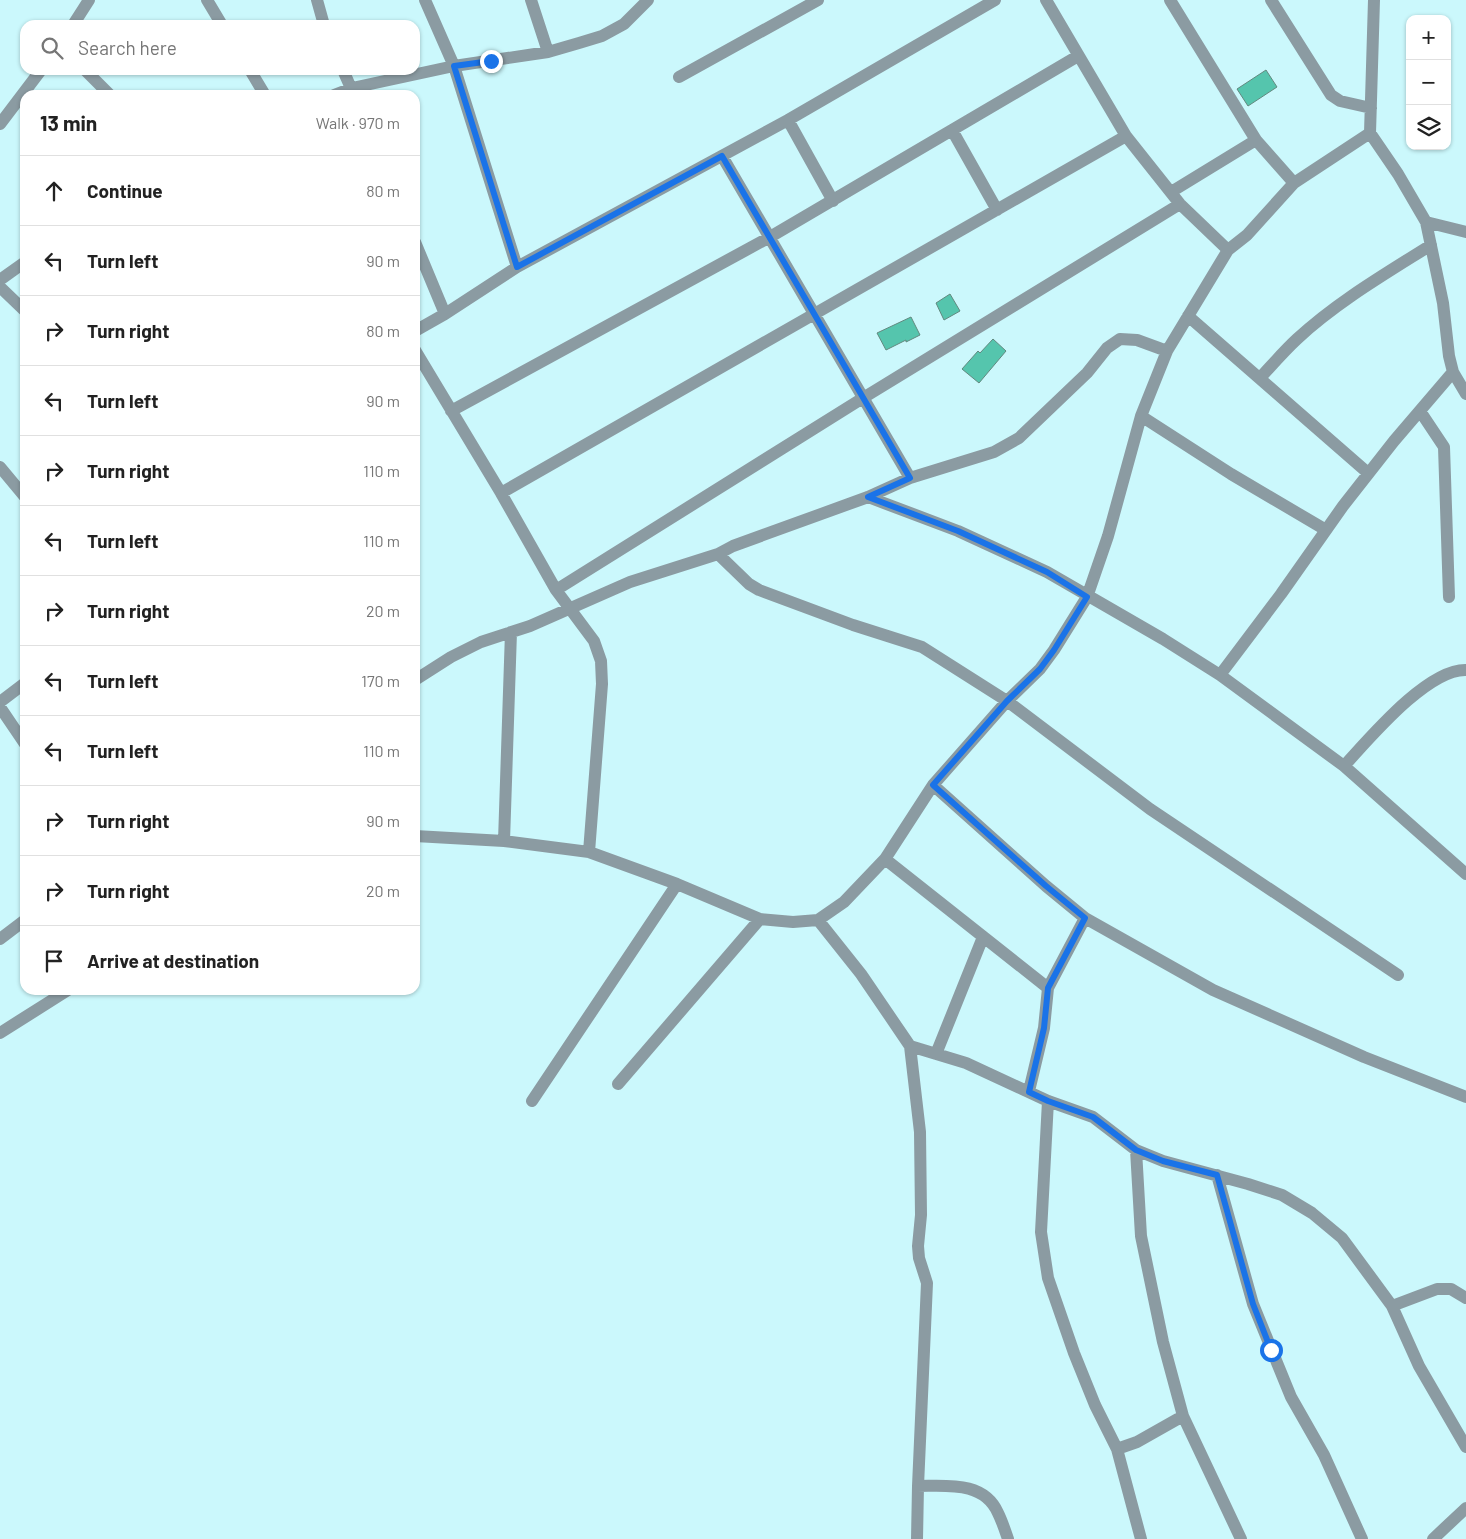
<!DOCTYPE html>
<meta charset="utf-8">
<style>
:root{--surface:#fff;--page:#f6f6f6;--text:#222;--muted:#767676;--line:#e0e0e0}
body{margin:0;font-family:Barlow,sans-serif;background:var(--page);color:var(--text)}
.controls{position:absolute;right:15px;top:15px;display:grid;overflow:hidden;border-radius:10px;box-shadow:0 1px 4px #0004}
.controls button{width:45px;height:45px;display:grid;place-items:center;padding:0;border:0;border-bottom:1px solid var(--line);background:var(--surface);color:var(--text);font:25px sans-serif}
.stop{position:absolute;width:15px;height:15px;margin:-11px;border:4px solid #1a73e8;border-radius:50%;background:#fff}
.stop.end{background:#1a73e8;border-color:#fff;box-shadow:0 1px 5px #0008}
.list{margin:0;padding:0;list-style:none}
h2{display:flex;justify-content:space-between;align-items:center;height:65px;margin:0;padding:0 20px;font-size:21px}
h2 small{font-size:16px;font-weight:400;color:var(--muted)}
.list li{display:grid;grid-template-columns:32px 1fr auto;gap:15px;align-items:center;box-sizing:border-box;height:70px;padding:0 20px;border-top:1px solid var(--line)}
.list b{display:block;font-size:19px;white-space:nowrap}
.list em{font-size:16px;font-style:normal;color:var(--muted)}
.icon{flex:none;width:28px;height:28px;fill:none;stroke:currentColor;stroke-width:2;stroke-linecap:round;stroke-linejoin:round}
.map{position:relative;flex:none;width:1466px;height:1539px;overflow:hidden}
.search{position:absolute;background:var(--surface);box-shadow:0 1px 4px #0004;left:20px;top:20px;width:400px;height:55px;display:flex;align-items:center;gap:12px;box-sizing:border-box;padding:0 18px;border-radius:15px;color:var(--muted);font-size:19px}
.panel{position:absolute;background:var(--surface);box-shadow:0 1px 4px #0004;left:20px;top:90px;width:400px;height:905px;border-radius:15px}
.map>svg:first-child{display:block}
</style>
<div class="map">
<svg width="1466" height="1539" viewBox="0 0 1466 1539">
<rect width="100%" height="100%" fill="#cbf8fc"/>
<!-- building -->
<path fill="#55c5ad" stroke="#62897f" d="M1266,70l11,17 -29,19 -11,-17z
M950,294l10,17 -16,9 -8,-17z
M911,317l9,18 -14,7v-2l-20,10 -9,-17z
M993,339l13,12 -27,32 -17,-14 16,-18 2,2z"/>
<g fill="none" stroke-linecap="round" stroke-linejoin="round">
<!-- street -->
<path stroke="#8b9ba2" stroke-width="12" d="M207,0l15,25
M317,0l7,25
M425,0l29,66 63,201
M531,0l17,52
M1046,0l80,136 54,68 48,46
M1170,0l86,140 38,43
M1271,0l60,95 9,6 31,7
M73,25l16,-25
M85,70l25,25
M250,70l15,25
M343,70l11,25
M679,77l139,-77
M334,95l18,-7 102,-22 94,-14 31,-9 23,-7 22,-12 24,-24
M788,120l45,81
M0,124l41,-54
M952,130l45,80
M1370,133l28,41 28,48 40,10
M722,156l188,322
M1171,192l85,-52
M1426,222l17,81 6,53 4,16 13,22
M415,242l30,72
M0,280l25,-18
M0,287l25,24
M1188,316l180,157
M415,331l30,-17 72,-47 271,-147 207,-120
M415,350l86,143 55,97 38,51 7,20 1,23 -13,168
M1260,378c12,-13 24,-27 37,-39 40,-37 88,-65 134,-94
M451,411l319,-174 308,-181
M1420,411l24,36 5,150
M1141,416l90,58 95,56
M0,467l25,30
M501,493l625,-357
M868,497l90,34 89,41 116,67 57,36 124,91 122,108
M718,554l31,30 10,6 94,35 69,22 85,54 143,108 248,166
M556,590l307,-192 317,-194
M1220,675l61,-81 62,-88 51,-65 59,-69
M415,680l36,-23 30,-15 49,-16 100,-44 88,-28 15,-8 135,-49 42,-19 84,-26 25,-14 68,-65 20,-25 13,-9 17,1 30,11
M0,702l25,-19
M0,707l25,37
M1344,766c25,-27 83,-97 122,-96
M933,785l113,101 39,32 128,72 151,67 102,40
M415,836l89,5 85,11 88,32 83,35 33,3 25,-2 26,-18 41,-43 48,-74 74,-84 33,-32 14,-19 33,-53 21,-61 33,-120 26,-65 61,-101 19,-15 47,-52 76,-50 4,-133
M504,841l7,-209
M885,859l163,129
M818,920l43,54 49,72 10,86 1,83 -3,31 1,12 8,25 -9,203 -1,53
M0,939l25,-19
M0,1033l68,-43
M910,1046l56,17 82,38 45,16 43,33 27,11 85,23 34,11 30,18 30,25 50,68 27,60 47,81
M936,1054l47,-117
M618,1084l142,-165
M1029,1091l15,-63 4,-40 37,-70
M532,1101l145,-217
M1048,1101l-7,131 7,46 26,75 21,52 22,44 24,90
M1136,1150l5,86 22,106 20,74 58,123
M1217,1175l36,129 38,93 33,58 38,84
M1392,1306l45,-17h14l15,9
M1117,1449l20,-7 46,-26
M918,1486c29,0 66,-5 80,27 4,8 7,17 10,26
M1433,1539l33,-31"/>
</g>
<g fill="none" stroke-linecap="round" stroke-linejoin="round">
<!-- route -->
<path stroke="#1a73e8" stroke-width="6" d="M491,61l-37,5 63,201 205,-111 188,322 -42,19 90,34 89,41 40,25 -33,53 -14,19 -33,32 -74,84 113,101 39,32 -37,70 -4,40 -15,64 19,9 45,16 43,33 27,11 54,14 36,129 18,46"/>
</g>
</svg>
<div class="controls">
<button>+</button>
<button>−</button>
<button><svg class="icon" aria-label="layers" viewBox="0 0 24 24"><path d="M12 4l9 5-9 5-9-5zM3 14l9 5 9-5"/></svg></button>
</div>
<div class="stop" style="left:1271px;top:1350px"></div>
<div class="stop end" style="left:491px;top:61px"></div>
<div class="search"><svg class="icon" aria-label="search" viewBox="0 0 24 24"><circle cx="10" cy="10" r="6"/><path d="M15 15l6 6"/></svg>Search here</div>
<section class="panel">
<h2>13 min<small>Walk · 970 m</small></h2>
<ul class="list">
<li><svg class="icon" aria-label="ahead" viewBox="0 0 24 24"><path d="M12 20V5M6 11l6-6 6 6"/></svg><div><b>Continue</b></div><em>80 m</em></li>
<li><svg class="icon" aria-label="left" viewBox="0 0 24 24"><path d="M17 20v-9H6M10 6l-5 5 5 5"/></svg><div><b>Turn left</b></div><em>90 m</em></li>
<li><svg class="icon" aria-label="right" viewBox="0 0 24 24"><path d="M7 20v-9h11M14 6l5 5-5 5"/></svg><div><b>Turn right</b></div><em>80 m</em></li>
<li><svg class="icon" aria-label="left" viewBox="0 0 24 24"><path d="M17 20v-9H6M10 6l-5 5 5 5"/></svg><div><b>Turn left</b></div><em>90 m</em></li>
<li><svg class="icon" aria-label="right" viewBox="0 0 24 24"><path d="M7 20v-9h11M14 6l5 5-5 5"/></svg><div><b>Turn right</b></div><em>110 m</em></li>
<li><svg class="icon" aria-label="left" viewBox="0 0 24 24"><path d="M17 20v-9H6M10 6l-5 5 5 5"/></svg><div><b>Turn left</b></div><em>110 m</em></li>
<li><svg class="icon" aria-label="right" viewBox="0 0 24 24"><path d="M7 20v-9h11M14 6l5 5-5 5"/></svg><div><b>Turn right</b></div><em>20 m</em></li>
<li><svg class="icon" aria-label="left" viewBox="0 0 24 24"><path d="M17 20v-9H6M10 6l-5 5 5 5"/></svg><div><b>Turn left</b></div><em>170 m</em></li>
<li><svg class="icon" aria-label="left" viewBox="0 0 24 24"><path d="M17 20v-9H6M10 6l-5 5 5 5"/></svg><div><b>Turn left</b></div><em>110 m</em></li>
<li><svg class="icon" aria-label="right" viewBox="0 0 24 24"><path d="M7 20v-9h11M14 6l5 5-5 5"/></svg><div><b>Turn right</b></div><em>90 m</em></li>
<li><svg class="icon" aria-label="right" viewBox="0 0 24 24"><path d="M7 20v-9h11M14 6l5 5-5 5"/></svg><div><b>Turn right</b></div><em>20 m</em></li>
<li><svg class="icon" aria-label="arrive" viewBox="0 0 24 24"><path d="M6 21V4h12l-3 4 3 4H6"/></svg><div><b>Arrive at destination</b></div></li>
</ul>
</section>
</div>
